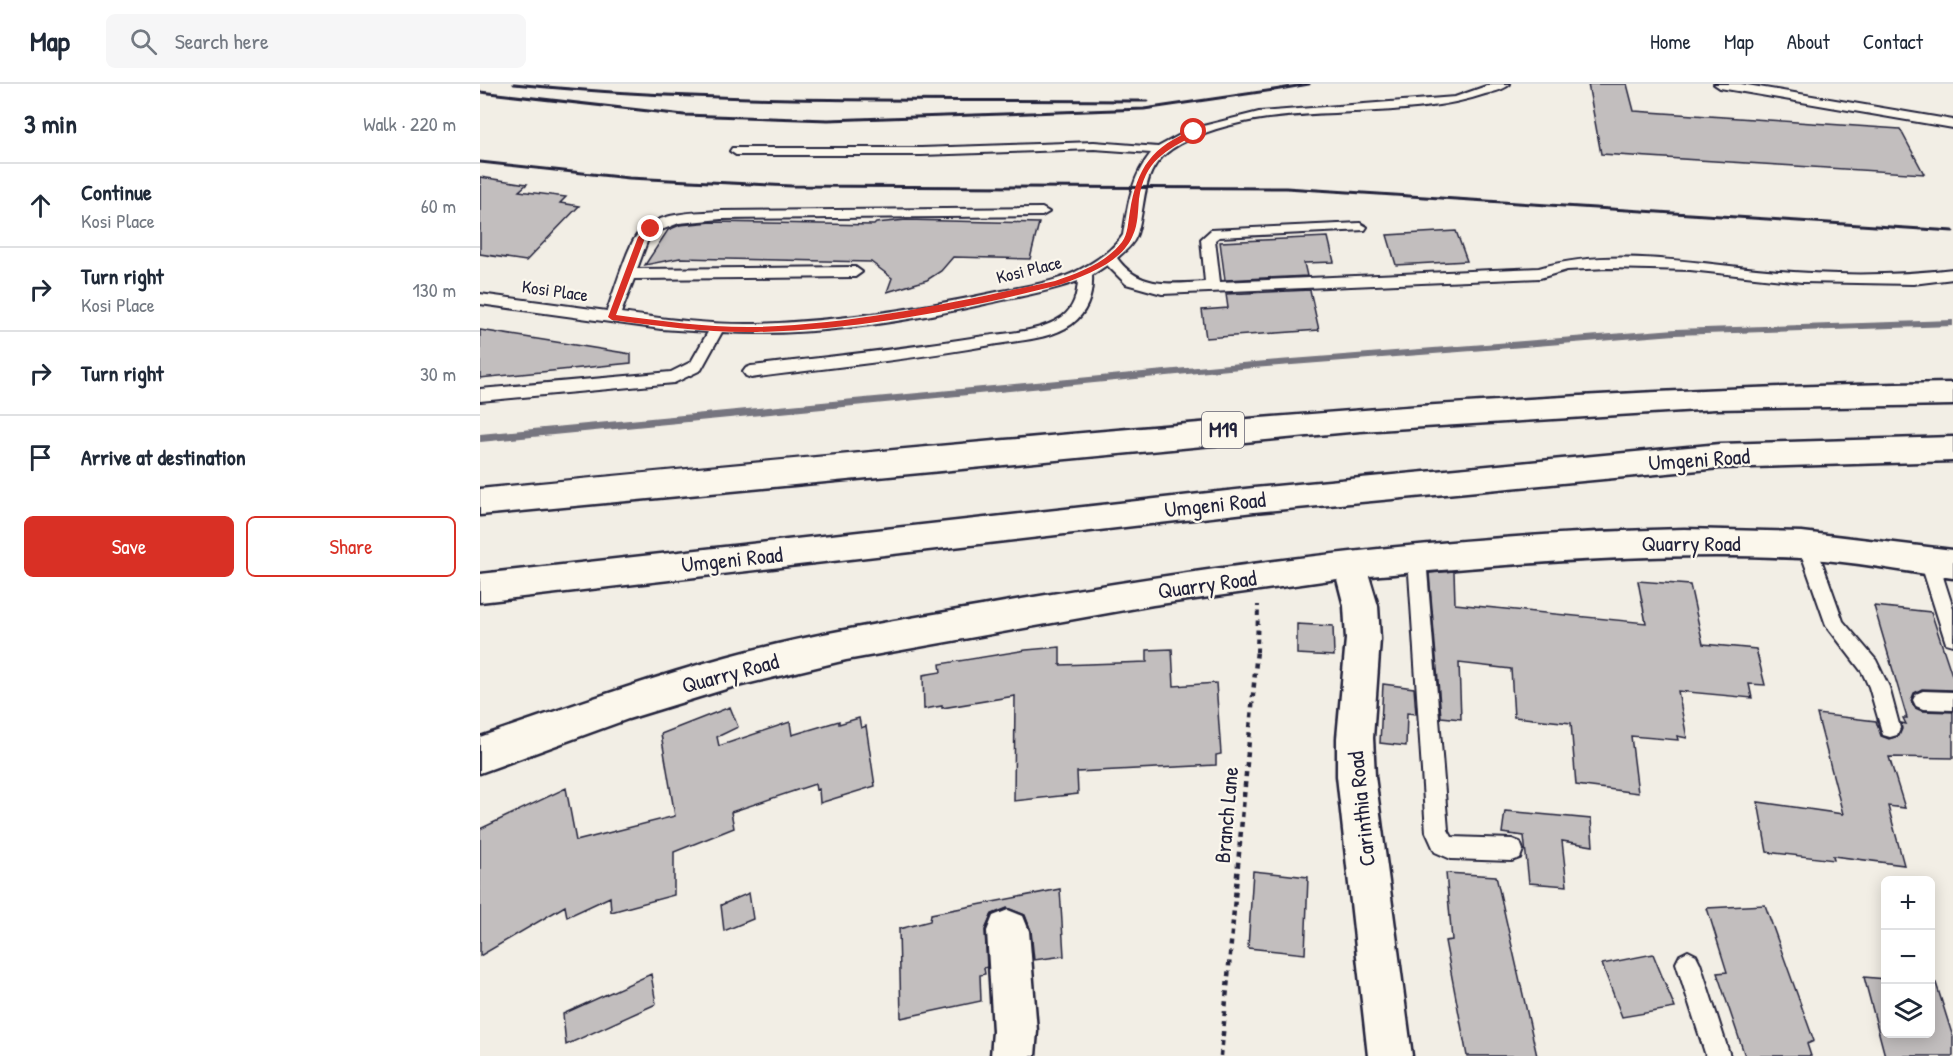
<!DOCTYPE html>
<meta charset="utf-8">
<style>
:root{--surface:#fff;--page:#f6f6f7;--text:#1f2937;--muted:#747a83;--line:#e0e1e3;--accent:#d93025}
body{margin:0;font-family:"Patrick Hand",sans-serif;background:var(--page);color:var(--text)}
.controls{position:absolute;right:18px;bottom:18px;display:grid;overflow:hidden;border-radius:9px;box-shadow:0 3px 15px #0003}
.controls button{width:54px;height:54px;display:grid;place-items:center;padding:0;border:0;border-bottom:2px solid var(--line);background:var(--surface);color:var(--text);font:30px sans-serif}
.stop{position:absolute;width:18px;height:18px;margin:-14px;border:4px solid #d93025;border-radius:50%;background:#fff}
.stop.end{background:#d93025;border-color:#fff;box-shadow:0 2px 6px #0008}
.list{margin:0;padding:0;list-style:none}
h2{display:flex;justify-content:space-between;align-items:center;height:78px;margin:0;padding:0 24px;font-size:26px}
h2 small{font-size:20px;font-weight:400;color:var(--muted)}
.list li{display:grid;grid-template-columns:39px 1fr auto;gap:18px;align-items:center;box-sizing:border-box;height:84px;padding:0 24px;border-top:2px solid var(--line)}
.list b{display:block;font-size:22px;white-space:nowrap}
.list p{margin:0;font-size:20px;white-space:nowrap;color:var(--muted)}
.list em{font-size:20px;font-style:normal;color:var(--muted)}
.actions{display:flex;gap:12px;padding:18px 24px}
.actions a{flex:1;padding:14px 0;border:2px solid var(--accent);border-radius:9px;text-align:center;font-size:21px;color:var(--accent)}
.actions .main{background:var(--accent);color:#fff}
.icon{flex:none;width:33px;height:33px;fill:none;stroke:currentColor;stroke-width:2;stroke-linecap:round;stroke-linejoin:round}
.map{position:relative;flex:none;width:1473px;height:972px;overflow:hidden}
header{display:flex;align-items:center;gap:36px;box-sizing:border-box;height:84px;padding:0 30px;background:var(--surface);border-bottom:2px solid var(--line)}
header strong{font-size:28px}
nav{display:flex;gap:33px;margin-inline-start:auto;font-size:21px}
.search{width:420px;height:54px;background:var(--page);display:flex;align-items:center;gap:15px;box-sizing:border-box;padding:0 21px;border-radius:9px;color:var(--muted);font-size:22px}
main{display:flex}
aside{flex:1;background:var(--surface)}
.map>svg:first-child{display:block}
</style>
<header>
<strong>Map</strong>
<div class="search"><svg class="icon" aria-label="search" viewBox="0 0 24 24"><circle cx="10" cy="10" r="6"/><path d="M15 15l6 6"/></svg>Search here</div>
<nav><a>Home</a><a>Map</a><a>About</a><a>Contact</a></nav>
</header>
<main>
<aside>
<h2>3 min<small>Walk · 220 m</small></h2>
<ul class="list">
<li><svg class="icon" aria-label="ahead" viewBox="0 0 24 24"><path d="M12 20V5M6 11l6-6 6 6"/></svg><div><b>Continue</b><p>Kosi Place</p></div><em>60 m</em></li>
<li><svg class="icon" aria-label="right" viewBox="0 0 24 24"><path d="M7 20v-9h11M14 6l5 5-5 5"/></svg><div><b>Turn right</b><p>Kosi Place</p></div><em>130 m</em></li>
<li><svg class="icon" aria-label="right" viewBox="0 0 24 24"><path d="M7 20v-9h11M14 6l5 5-5 5"/></svg><div><b>Turn right</b></div><em>30 m</em></li>
<li><svg class="icon" aria-label="arrive" viewBox="0 0 24 24"><path d="M6 21V4h12l-3 4 3 4H6"/></svg><div><b>Arrive at destination</b></div></li>
</ul>
<div class="actions"><a class="main">Save</a><a>Share</a></div>
</aside>
<div class="map">
<svg width="1473" height="972" viewBox="0 0 1473 972">
<rect width="100%" height="100%" fill="#f2eee5"/>
<filter id="ink" filterUnits="userSpaceOnUse"><feTurbulence type="fractalNoise" baseFrequency=".0167" numOctaves="2"/><feDisplacementMap in="SourceGraphic" scale="12" xChannelSelector="R" yChannelSelector="G"/><feConvolveMatrix kernelMatrix="1 2 1 2 8 2 1 2 1" color-interpolation-filters="sRGB"/></filter>
<g filter="url(#ink)">
<g fill="none" stroke-linecap="round" stroke-linejoin="round">
<!-- stream -->
<path fill="#76747f" fill-rule="evenodd" d="M1473,236v6l-278,9 -446,35 -749,72v-8l749,-70 446,-35z"/>
</g>
<!-- building -->
<path fill="#c2bebe" stroke="#22223b" stroke-width="1.5" d="M1108,0h39l7,27 266,18 24,45 -323,-20z
M0,93l47,7 -8,7 47,6 -6,6 19,3 -53,55 -46,-7z
M426,136l133,3 -9,36 -77,-2 -12,14 -14,9 -40,12 5,-14 -21,-16 -191,-4 -35,7 23,-35 12,-5 32,-3 162,3 2,-2z
M976,147l11,30 -71,4 -9,-30z
M848,153l6,25 -30,1 3,13 -82,4 -5,-38z
M830,206l9,40 -113,8 -4,-28 26,-2 -2,-14z
M0,246l151,24v9l-151,15z
M974,487l1,33 191,19 -8,-42 52,4 13,59 53,5 9,36 -16,-1 3,14 -74,-7 9,47 -10,-2 1,4 -47,-4 7,57 -62,-8 -5,-62 -57,-6 -3,-48 -52,-6 2,56 -20,-2 -12,-144z
M1394,522l57,6 22,66v12l-31,-1 -8,4 -3,8 4,7 7,3 31,1v46l-64,-1 16,51 -17,-2 16,59 -71,-9 1,4 -67,-8 -9,-50 85,12 -26,-100 59,7 5,15 8,3 10,-3 3,-7 -1,-6 5,1 -3,-6h4z
M817,540l36,2 1,30 -37,-2z
M580,563v18l87,-3v-12l25,-1 2,37 42,-3 5,71 -5,1v10l-139,7 1,22 -64,7 1,-105 -73,12v-2l-18,3 -1,-34 18,-3 -1,-8 86,-14z
M903,600l31,4 2,26 -9,-1 -1,33 -26,-3z
M250,623l8,20 -21,10 2,9 71,-24 2,13 47,-14v3l20,-6 2,10 5,-2 9,60 -55,17 -1,-14 -3,1 -1,-6 -84,28 3,16 -60,24v43l-63,17 -1,-15 -43,20 -2,-11 -85,50v-127l86,-41 10,53 99,-25 -14,-82z
M1025,727l86,8 2,27 -31,-5 5,45 -38,-3 -5,-47 -22,-3z
M773,787l55,6 -3,77 -57,-6z
M966,789l50,3 41,180h-70l-22,-115 7,-1z
M580,805l4,67 -30,4 -3,-29 -6,-16 -18,-7 -15,6 -7,16 2,37 -3,1 1,6 -5,1 1,26 -80,17 -2,-89 31,-8 1,-7z
M269,809l4,26 -29,12 -3,-26z
M1285,821l49,136 -7,3 4,12h-66l-28,-83 10,-1 -20,-64z
M1173,870l22,54 -53,9 -20,-53z
M171,890l5,30 -90,41 -3,-31z
M1384,893l22,2v55h44v-52l6,1 17,54v19h-68z"/>
<g fill="none" stroke-linecap="round" stroke-linejoin="round">
<!-- service casing -->
<g stroke="#22223b" stroke-width="4">
<path id="service" d="M1012,0h18c-6,6 -17,8 -25,10 -95,32 -214,2 -305,50 -41,22 -32,53 -43,90 -3,10 -12,17 -20,24 22,31 54,26 88,24l-4,-43 10,-9 149,-7 7,4 -2,3 -146,7 -4,3 5,42 319,-14c61,-18 129,-9 191,-2 73,9 150,12 223,3v10l-40,5 -111,-2 -112,-12 -82,-2 -41,2 -27,8 -378,16 -36,-10 -19,-19 -15,10c1,19 -4,37 -20,49 -21,15 -50,16 -75,20 -81,15 -164,23 -246,34l-5,-2 -3,-4 3,-4 5,-2c76,-9 151,-17 227,-29 26,-4 61,-4 84,-20 12,-9 15,-22 16,-36 -30,11 -62,16 -93,23 -86,19 -175,33 -263,28l-21,38 -27,13 -194,18v-12l191,-17 20,-10 17,-30 -47,-3 -181,-25v-10l127,17c6,-16 21,-67 31,-77 19,-23 57,-21 83,-23l321,-3 7,4 -7,4 -321,3 -42,4 -25,10 -6,6 -11,30 218,-2 7,5 -7,5 -221,2 -13,34c44,6 91,12 136,11 82,-3 161,-15 240,-32 28,-6 59,-9 84,-23 15,-8 33,-20 42,-34 5,-31 8,-57 28,-82l-57,-4 -173,6h-185l-6,-4 2,-3h189l173,-6 64,5 33,-18 68,-17 196,-15z
M1234,0h27l212,36v8l-233,-40z
M1327,454l6,2 3,5 27,76 33,39 13,27 11,41 -3,7 -7,2 -7,-2 -14,-48 -7,-15 -36,-47 -28,-80 3,-5z
M937,467l6,2 3,5 22,272 4,7 60,2 8,3 3,8 -3,8 -8,3 -61,-2 -16,-7 -9,-20 -18,-274 3,-5z
M1449,470l6,2 3,5 15,47v37l-7,-2 -2,-6 -24,-76 3,-5z
M1443,607l30,1v18l-30,-1 -7,-3 -3,-6 3,-6z
M1208,867l8,4 4,8 30,93h-24l-30,-93 4,-8z"/>
</g>
<!-- minor casing -->
<g stroke="#22223b" stroke-width="5">
<path id="minor" d="M1204,445l118,3 151,18v28c-51,-7 -102,-17 -153,-20 -146,-7 -286,6 -431,18l9,30 2,33 -7,99 2,38 37,280h-44l-31,-280v-38l9,-99 -2,-33 -7,-27 -184,26 -307,55 -117,28 -101,31 -148,54v-36c82,-28 163,-57 246,-80 95,-26 194,-40 290,-57 222,-38 443,-66 668,-71z
M528,826l15,6 6,15 8,100 -2,25h-44l2,-25 -6,-100 6,-15z"/>
</g>
<!-- trunk casing -->
<g stroke="#22223b" stroke-width="5">
<path id="trunk" d="M1473,299v22l-238,4 -355,22 -880,84v-26c175,-18 350,-33 525,-49 316,-29 631,-53 948,-57z
M1473,353v24l-233,7 -466,44 -774,90v-28l774,-86 466,-44z"/>
</g>
<!-- path-far1 -->
<path stroke="#22223b" stroke-width="4" stroke-dasharray="4.5 4.5" stroke-linecap="butt" d="M777,568l1,-47"/>
<!-- path -->
<path stroke="#22223b" stroke-width="4.5" stroke-dasharray="5 5" stroke-linecap="butt" d="M741,972l36,-406"/>
<!-- service -->
<use href="#service" fill="#fbf7ec" fill-rule="evenodd"/>
<!-- minor -->
<use href="#minor" fill="#fbf7ec" fill-rule="evenodd"/>
<!-- trunk -->
<use href="#trunk" fill="#fbf7ec" fill-rule="evenodd"/>
<!-- rail -->
<path stroke="#22223b" stroke-width="3" d="M34,0c210,21 423,15 634,17
M794,6l35,-6
M0,8l204,23 144,5 316,-11 136,-20
M0,78l149,16 162,8 495,2 667,43"/>
</g>
</g>
<!-- route -->
<path fill="#d93025" d="M714,46l3,4c-32,17 -52,26 -58,65 -1,11 -1,26 -6,36 -11,28 -49,41 -74,50 -99,25 -200,45 -302,47 -48,1 -98,-6 -145,-12l-4,-3 30,-80 13,-11 4,3 -10,9 -29,77c46,6 95,13 141,12 102,-3 199,-25 298,-46 23,-8 51,-18 67,-39 6,-8 6,-20 8,-31 7,-43 22,-65 64,-81z"/>
<g text-anchor="middle" stroke-width="4.5" stroke-linejoin="round" paint-order="stroke">
<!-- far-street labels -->
<g font-size="18" fill="#22223b" stroke="#fbf7ec">
<text transform="translate(549 186) rotate(-14)" y="6">Kosi Place</text>
<text transform="translate(75 207) rotate(8)" y="6">Kosi Place</text>
</g>
<!-- shield labels -->
<rect fill="#fbf7ec" stroke="#636270" stroke-width="1.5" x="722" y="328" width="42" height="36" rx="4.5"/>
<g font-size="21" font-weight="bold" fill="#22223b">
<text x="743" y="353">M19</text>
</g>
<!-- street labels -->
<g font-size="22" fill="#22223b" stroke="#fbf7ec">
<text transform="translate(1219 375) rotate(-4)" y="8">Umgeni Road</text>
<text transform="translate(735 420) rotate(-6)" y="8">Umgeni Road</text>
<text x="1211" y="467">Quarry Road</text>
<text transform="translate(252 475) rotate(-6)" y="8">Umgeni Road</text>
<text transform="translate(727 500) rotate(-8)" y="8">Quarry Road</text>
<text transform="translate(250 589) rotate(-15)" y="8">Quarry Road</text>
<text transform="translate(881 725) rotate(-96)" y="8">Carinthia Road</text>
<text transform="translate(746 731) rotate(-85)" y="8">Branch Lane</text>
</g>
</g>
</svg>
<div class="controls">
<button>+</button>
<button>−</button>
<button><svg class="icon" aria-label="layers" viewBox="0 0 24 24"><path d="M12 4l9 5-9 5-9-5zM3 14l9 5 9-5"/></svg></button>
</div>
<div class="stop" style="left:714px;top:48px"></div>
<div class="stop end" style="left:171px;top:145px"></div>
</div>
</main>
